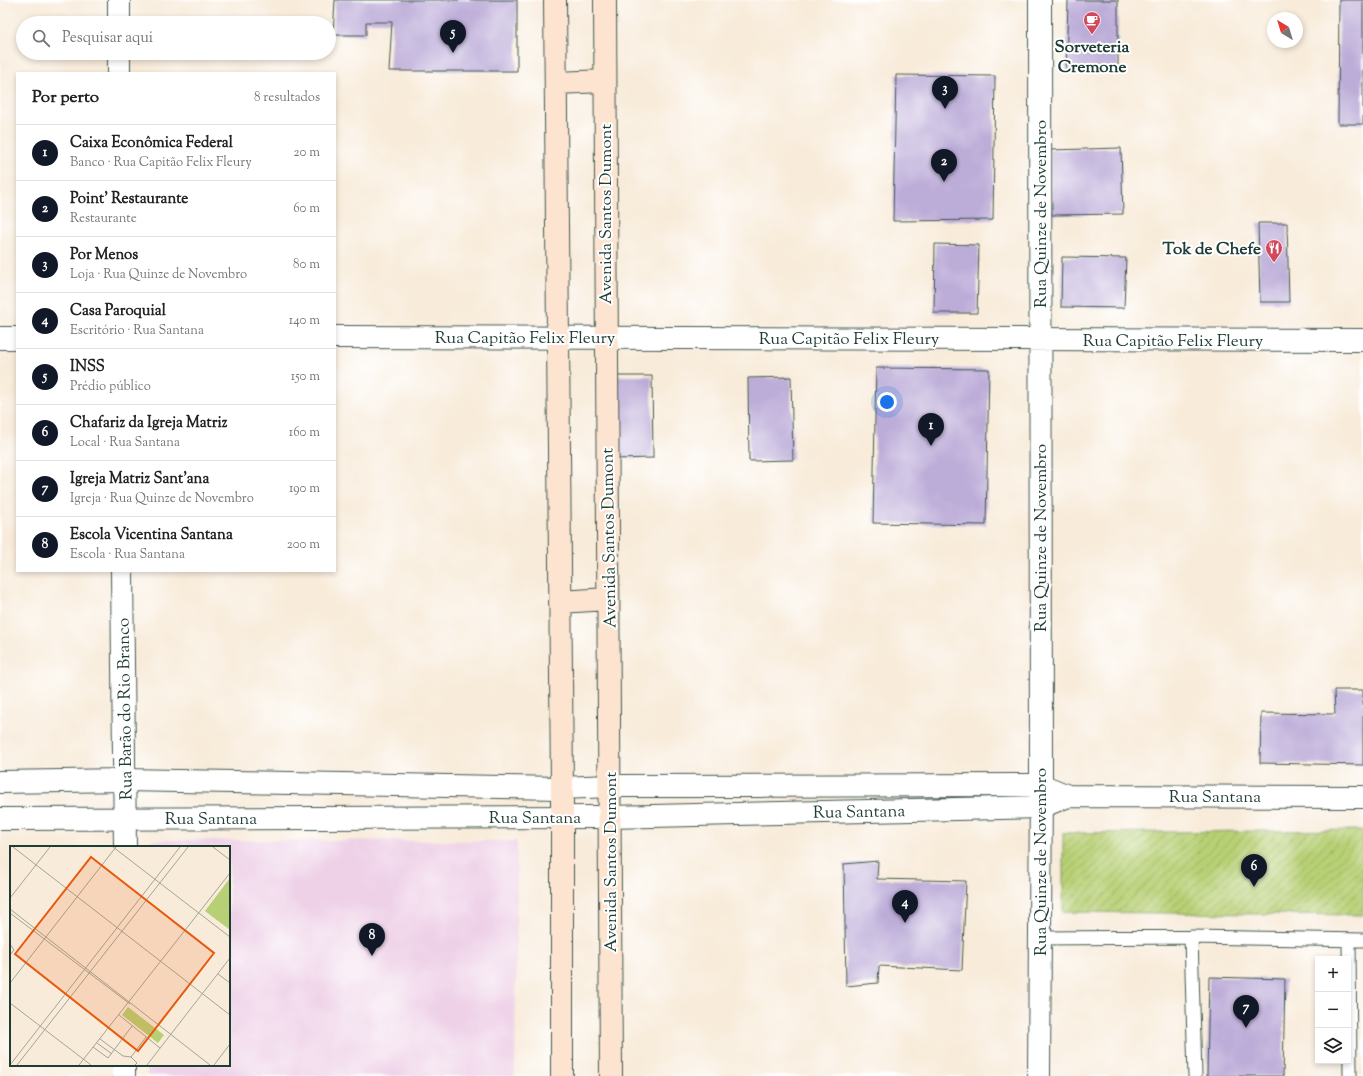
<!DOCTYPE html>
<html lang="pt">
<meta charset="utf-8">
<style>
:root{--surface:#fff;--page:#f2f2f2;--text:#222;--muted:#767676;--line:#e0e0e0;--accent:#111827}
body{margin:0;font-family:"Sorts Mill Goudy",serif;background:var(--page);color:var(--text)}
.controls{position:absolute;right:12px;bottom:12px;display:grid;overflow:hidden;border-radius:0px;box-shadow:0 2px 6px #0003}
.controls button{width:36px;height:36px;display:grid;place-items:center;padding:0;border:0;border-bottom:1px solid var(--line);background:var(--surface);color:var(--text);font:20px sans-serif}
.compass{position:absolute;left:1267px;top:12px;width:36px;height:36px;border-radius:50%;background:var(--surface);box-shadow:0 2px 6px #0003;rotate:322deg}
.you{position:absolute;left:887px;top:402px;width:14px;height:14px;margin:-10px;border:3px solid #fff;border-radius:50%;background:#1a73e8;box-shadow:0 0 0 6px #1a73e833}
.badge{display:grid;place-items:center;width:26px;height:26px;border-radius:50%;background:var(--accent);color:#fff;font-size:13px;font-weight:700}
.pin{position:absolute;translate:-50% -33px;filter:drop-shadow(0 1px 2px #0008)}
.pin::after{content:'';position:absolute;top:21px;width:14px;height:12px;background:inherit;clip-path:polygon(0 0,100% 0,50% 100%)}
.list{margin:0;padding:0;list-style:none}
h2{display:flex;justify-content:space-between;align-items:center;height:52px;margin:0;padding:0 16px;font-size:17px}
h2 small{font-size:13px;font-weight:400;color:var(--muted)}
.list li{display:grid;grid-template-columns:26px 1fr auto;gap:12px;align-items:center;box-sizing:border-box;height:56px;padding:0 16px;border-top:1px solid var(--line)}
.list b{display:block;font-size:15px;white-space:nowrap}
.list p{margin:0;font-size:13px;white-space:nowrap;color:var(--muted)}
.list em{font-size:13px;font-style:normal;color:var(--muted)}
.icon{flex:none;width:22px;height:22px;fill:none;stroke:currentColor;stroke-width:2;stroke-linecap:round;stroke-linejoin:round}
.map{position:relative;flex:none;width:1363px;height:1076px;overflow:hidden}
.search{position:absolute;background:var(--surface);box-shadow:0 2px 6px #0003;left:16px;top:16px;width:320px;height:44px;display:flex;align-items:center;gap:10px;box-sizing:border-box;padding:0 14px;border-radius:22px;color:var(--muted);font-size:15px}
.panel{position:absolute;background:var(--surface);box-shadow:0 2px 6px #0003;left:16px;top:72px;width:320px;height:500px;border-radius:0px}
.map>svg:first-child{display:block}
</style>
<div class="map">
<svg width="1363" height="1076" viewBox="0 0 1363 1076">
<defs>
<pattern id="garden-furrows" width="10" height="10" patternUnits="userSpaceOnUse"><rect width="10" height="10" fill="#b8d075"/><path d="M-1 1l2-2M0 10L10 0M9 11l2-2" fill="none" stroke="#95aa61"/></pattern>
</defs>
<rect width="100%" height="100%" fill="#fff"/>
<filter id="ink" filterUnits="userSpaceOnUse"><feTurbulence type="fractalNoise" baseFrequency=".025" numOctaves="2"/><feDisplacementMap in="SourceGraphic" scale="8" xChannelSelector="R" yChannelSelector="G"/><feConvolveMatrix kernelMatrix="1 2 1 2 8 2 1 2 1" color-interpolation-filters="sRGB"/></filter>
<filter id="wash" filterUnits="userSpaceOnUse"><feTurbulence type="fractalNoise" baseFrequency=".012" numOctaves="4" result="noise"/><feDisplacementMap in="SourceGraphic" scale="16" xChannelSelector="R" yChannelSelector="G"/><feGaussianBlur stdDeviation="0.9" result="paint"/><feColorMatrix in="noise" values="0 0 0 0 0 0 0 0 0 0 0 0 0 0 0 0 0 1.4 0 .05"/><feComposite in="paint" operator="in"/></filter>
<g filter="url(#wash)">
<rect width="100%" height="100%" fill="#f8ebd9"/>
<!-- built -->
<path fill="#eed0e7" d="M150,840l367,1 -2,235h-368v-11h82v-218h-80z"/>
<!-- garden -->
<path fill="url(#garden-furrows)" stroke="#6c8654" d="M1363,830v85l-300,-3v-79z"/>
<g id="blocks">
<!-- building -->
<path fill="#bcacd8" d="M335,0h182v71h-128l3,-49h-26v13h-33z
M1068,0h50v71l-52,-1z
M1339,0h24v124h-25z
M896,75l99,1 -2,144 -100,1z
M1121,148l2,66 -71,1 -2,-65z
M1258,223h29l2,79h-29z
M935,244l44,1 -2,68h-43z
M1062,257l64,1 -2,50 -63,-1z
M876,368l113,1 -3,156 -113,-2z
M614,376h38l1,82 -38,1z
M791,377l2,83 -44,1 -1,-83z
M1334,690h29v75l-103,-2 1,-50 74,1z
M878,861l-1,18 89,2 -4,89 -83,-4 -1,17 -32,3 -2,-122z
M1209,977l76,2 -2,97h-76z"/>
</g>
</g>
<g filter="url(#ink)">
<use href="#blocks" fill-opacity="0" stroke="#40574d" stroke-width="1"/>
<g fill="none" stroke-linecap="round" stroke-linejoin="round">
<!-- service casing -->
<g stroke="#40574d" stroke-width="15">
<path id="service" d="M1191,937l4,139
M1040,938l151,-1 172,3
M1349,940l1,136"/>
</g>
<!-- minor casing -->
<g stroke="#40574d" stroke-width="24">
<path id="minor" d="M119,23v-23
M119,73v-20
M335,337l1028,3
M0,338h17
M122,571l3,276
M124,1076v-11
M1039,1076l2,-291 -1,-785"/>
</g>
<!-- tertiary casing -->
<g stroke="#40574d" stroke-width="24">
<path id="tertiary" d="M0,782l124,-2 438,8 48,-2 431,-1 27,11 295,1
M0,819l610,-2 430,-10 28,-11"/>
</g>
<!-- secondary casing -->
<g stroke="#40574d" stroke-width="24">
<path id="secondary" d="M555,0l7,788v288
M605,0l6,1076
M556,83l49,-2
M560,602l48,-3"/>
</g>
<!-- service -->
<use href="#service" stroke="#fff" stroke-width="13"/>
<!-- minor -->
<use href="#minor" stroke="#fff" stroke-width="22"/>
<!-- tertiary -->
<use href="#tertiary" stroke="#fff" stroke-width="22"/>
<!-- secondary -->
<use href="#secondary" stroke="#fde4d1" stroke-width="22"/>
</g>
</g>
<!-- icons -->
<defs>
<g id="cafe-pin" transform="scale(0.9)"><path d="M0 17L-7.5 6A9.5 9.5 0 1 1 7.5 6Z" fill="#d1495b" stroke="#fff"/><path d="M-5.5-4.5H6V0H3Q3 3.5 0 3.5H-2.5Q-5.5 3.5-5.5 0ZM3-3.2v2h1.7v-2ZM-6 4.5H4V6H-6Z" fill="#fff"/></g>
<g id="restaurant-pin" transform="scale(0.9)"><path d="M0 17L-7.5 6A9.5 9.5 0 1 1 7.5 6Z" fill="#d1495b" stroke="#fff"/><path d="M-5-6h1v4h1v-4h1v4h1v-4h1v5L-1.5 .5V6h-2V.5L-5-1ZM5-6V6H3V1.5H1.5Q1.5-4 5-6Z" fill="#fff"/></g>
</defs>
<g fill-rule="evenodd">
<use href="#cafe-pin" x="1092" y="20"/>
<use href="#restaurant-pin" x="1274" y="248"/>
</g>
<g text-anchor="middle" stroke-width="4" stroke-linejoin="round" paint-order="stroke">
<!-- poi labels -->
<g font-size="17" font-weight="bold" fill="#1f3d34" stroke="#fff">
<text x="1092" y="52">Sorveteria<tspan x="1092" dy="20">Cremone</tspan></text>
<text x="1261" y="254" text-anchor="end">Tok de Chefe</text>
</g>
<!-- street labels -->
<g font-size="17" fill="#1f3d34" stroke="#fff">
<text transform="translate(605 214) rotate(-90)" y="6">Avenida Santos Dumont</text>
<text transform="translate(1040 214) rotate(-90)" y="6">Rua Quinze de Novembro</text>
<text x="525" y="343">Rua Capitão Felix Fleury</text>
<text x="849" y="344">Rua Capitão Felix Fleury</text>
<text x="1173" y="346">Rua Capitão Felix Fleury</text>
<text transform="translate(608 538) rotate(-91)" y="6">Avenida Santos Dumont</text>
<text transform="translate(1040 538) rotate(-90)" y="6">Rua Quinze de Novembro</text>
<text transform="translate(124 709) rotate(-91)" y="6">Rua Barão do Rio Branco</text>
<text x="1215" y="802">Rua Santana</text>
<text transform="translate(859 811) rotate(-1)" y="6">Rua Santana</text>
<text x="535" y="823">Rua Santana</text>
<text x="211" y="824">Rua Santana</text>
<text transform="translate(610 862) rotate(-90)" y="6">Avenida Santos Dumont</text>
<text transform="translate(1040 862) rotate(-90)" y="6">Rua Quinze de Novembro</text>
</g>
</g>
<!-- overview -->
<g transform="translate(10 846)">
<rect width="220" height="220" fill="#f8ebd9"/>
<path d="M220,32v52l-25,-19z" fill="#b8d075"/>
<path d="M118,161l36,28 -6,8 -36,-28z" fill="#b8d075"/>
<path fill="none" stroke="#a1a597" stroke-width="1" d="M3,1l217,168M103,1l117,90M203,1l17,13M0,52l40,-51M0,63l200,156M0,67l120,91M0,98l4,6 -4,5M208,128l12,9M0,137l106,-136M0,157l81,62M109,169l41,33M90,193l23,17 8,1 6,6 -2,2M87,197l15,11M83,201l15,11 24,-32M121,211l15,-20M0,219l170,-218M7,219l171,-218M69,219l151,-192M137,219l83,-107M204,219l16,-21"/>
<path fill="#e8590c" fill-opacity="0.15" stroke="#e8590c" stroke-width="2" d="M81,11l123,96 -76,98 -123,-97z"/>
<rect width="220" height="220" fill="none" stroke="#1f3d34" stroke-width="2"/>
</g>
</svg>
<div class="controls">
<button>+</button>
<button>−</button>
<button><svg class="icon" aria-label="layers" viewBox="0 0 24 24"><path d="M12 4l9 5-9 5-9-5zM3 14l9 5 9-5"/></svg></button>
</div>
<svg class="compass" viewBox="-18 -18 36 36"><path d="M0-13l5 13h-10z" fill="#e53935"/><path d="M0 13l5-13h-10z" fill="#767676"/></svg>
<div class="you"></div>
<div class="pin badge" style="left:931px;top:446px">1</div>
<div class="pin badge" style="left:944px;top:182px">2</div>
<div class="pin badge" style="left:945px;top:109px">3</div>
<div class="pin badge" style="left:905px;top:923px">4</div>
<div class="pin badge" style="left:453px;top:53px">5</div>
<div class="pin badge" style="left:1254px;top:887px">6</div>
<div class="pin badge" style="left:1246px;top:1028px">7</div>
<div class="pin badge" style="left:372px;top:956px">8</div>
<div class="search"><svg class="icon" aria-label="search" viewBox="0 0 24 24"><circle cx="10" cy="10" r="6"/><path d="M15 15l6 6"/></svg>Pesquisar aqui</div>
<section class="panel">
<h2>Por perto<small>8 resultados</small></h2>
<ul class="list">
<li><span class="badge">1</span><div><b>Caixa Econômica Federal</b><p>Banco · Rua Capitão Felix Fleury</p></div><em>20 m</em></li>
<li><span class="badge">2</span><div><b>Point' Restaurante</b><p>Restaurante</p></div><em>60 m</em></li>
<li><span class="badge">3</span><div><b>Por Menos</b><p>Loja · Rua Quinze de Novembro</p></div><em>80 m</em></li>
<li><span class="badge">4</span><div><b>Casa Paroquial</b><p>Escritório · Rua Santana</p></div><em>140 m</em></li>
<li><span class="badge">5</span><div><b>INSS</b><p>Prédio público</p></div><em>150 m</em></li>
<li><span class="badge">6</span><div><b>Chafariz da Igreja Matriz</b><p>Local · Rua Santana</p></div><em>160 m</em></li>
<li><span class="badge">7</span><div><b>Igreja Matriz Sant'ana</b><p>Igreja · Rua Quinze de Novembro</p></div><em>190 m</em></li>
<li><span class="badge">8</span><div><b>Escola Vicentina Santana</b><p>Escola · Rua Santana</p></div><em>200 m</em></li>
</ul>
</section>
</div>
